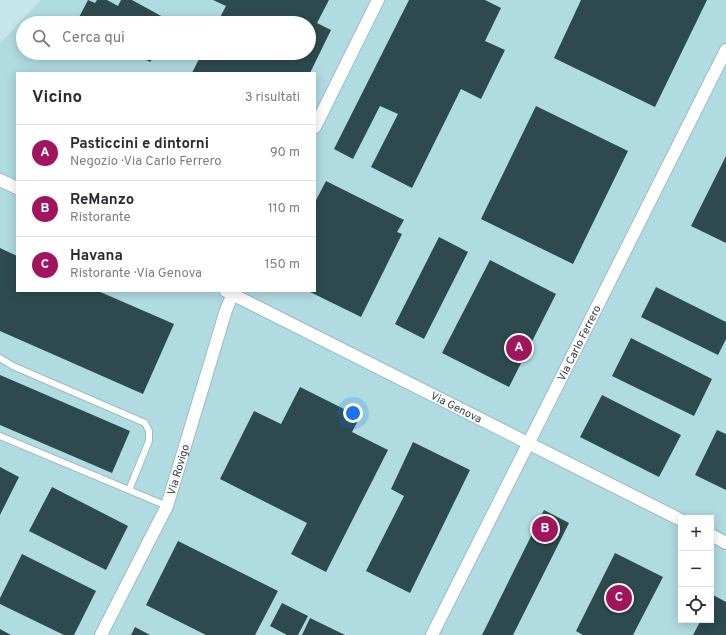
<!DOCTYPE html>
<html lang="it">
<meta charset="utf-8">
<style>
:root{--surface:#fff;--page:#f7f7f7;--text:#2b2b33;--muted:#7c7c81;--line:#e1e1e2;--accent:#a1155e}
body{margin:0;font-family:Overpass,sans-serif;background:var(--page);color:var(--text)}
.controls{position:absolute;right:12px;bottom:12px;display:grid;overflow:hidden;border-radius:0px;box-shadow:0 2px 10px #0003}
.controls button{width:36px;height:36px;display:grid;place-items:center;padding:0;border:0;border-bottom:1px solid var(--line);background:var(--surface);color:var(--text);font:20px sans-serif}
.you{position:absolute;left:353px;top:413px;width:14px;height:14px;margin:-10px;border:3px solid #fff;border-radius:50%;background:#1a73e8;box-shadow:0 0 0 6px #1a73e833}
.badge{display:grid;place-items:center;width:26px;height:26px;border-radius:50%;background:var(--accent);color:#fff;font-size:13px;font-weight:700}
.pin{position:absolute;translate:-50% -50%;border:2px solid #fff;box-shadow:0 1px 4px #0006}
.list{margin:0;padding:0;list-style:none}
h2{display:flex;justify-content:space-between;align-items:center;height:52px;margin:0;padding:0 16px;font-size:17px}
h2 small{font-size:13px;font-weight:400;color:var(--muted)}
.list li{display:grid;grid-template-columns:26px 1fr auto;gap:12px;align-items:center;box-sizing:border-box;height:56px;padding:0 16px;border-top:1px solid var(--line)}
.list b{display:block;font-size:15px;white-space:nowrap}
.list p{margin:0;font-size:13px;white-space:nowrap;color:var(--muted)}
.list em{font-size:13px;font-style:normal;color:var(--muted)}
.icon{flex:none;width:22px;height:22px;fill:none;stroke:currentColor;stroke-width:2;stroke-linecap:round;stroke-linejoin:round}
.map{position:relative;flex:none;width:726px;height:635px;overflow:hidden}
.search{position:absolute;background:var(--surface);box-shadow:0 2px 10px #0003;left:16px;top:16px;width:300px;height:44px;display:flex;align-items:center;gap:10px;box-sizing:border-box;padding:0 14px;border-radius:22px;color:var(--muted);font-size:15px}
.panel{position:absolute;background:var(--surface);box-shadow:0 2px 10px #0003;left:16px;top:72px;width:300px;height:220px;border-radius:0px}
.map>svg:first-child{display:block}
</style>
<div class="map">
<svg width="726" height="635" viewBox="0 0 726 635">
<rect width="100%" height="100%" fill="#c5e7ec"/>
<!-- built -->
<path fill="#b0dbe1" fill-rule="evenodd" d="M41,0h685v635h-726v-592zM23,23h286v30h-286zM17,73h298v218h-298zM681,518h30v102h-30z"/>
<!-- building -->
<path fill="#2d4b4e" d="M88,0l7,3 2,-3h10l11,6 3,-6h11l42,23h-71l-3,-1v1h-24z
M213,0h116l-12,23 14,7 -21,43h-118l10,-20h107v-30h-92l9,-17z
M409,0h76l16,8 -16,33 20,9 -24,49 -20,-10 -49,99 -41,-21 27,-53 -18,-8 -27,53 -19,-10z
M581,0h126l-52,107 -101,-49z
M133,53h24l-7,9z
M536,106l92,45 -55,113 -92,-45z
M726,156v87l-35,-17z
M326,181l78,39 -7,12 5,2 -41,83 -53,-26h7v-89z
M439,237l29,15 -44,87 -29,-15z
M0,248l17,8v35h81l76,33 -31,70 -143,-63z
M490,260l66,34 -47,93 -67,-34z
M656,287l70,35v17l-8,16 -77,-38z
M631,338l81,41 -18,37 -82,-40z
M0,375l130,56 -18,42 -112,-48z
M300,387l60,30 -8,15 36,18 -62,122 -35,-18 16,-31 -87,-44 34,-68 27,13z
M602,395l79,40 -22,42 -79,-40z
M717,430l9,4v56l-31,-15z
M413,442l57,28 -60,123 -44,-22 38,-75 -13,-7z
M0,467l19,10 -19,38z
M52,487l76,39 -22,44 -77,-39z
M544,510l25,13 -56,112h-31z
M178,541l100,50 -23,44h-49l-60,-30z
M615,553l48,24 -30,58h-50l-7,-4z
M22,554l74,37 -22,44h-10l-64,-31v-6z
M713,595l13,7v33h-33l8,-15h10v-21z
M282,603l26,13 -10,19h-11l-17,-9z
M310,618l35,17h-43z
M135,627l15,8h-19z
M0,629l11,6h-11z"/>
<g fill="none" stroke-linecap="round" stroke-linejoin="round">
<!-- service casing -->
<g stroke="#9bbcc1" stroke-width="8">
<path id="service" d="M0,358l13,8 132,57 4,8v10l-20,49
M0,436l167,70"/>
</g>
<!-- minor casing -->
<g stroke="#9bbcc1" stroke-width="14">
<g id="minor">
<path d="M315,127l63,-127"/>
<path d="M0,180l17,8"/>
<path id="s1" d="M226,291l455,229"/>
<path d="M711,535l15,8"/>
<path id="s2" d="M101,635l66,-129 59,-196 8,-19"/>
<path id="s3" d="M432,635l294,-585"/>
</g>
</g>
<!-- service -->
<use href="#service" stroke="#fff" stroke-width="6"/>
<!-- minor -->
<use href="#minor" stroke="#fff" stroke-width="12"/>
</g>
<g text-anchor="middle" stroke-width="4" stroke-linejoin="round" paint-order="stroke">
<!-- street labels -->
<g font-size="11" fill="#2e3c3d" stroke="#c5e7ec">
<text dy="4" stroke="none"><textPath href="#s3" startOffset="327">Via Carlo Ferrero</textPath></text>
<text dy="4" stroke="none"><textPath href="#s1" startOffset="258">Via Genova</textPath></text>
<text dy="4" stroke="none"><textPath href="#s2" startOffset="183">Via Rovigo</textPath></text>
</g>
</g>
</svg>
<div class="controls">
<button>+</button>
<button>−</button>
<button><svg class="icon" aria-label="locate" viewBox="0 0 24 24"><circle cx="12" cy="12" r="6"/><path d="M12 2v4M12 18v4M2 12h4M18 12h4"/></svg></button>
</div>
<div class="you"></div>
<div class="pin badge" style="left:519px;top:348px">A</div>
<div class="pin badge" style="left:545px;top:529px">B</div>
<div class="pin badge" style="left:619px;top:598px">C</div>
<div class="search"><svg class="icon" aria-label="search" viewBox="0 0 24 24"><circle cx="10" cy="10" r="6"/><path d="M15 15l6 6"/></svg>Cerca qui</div>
<section class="panel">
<h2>Vicino<small>3 risultati</small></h2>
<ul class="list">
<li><span class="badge">A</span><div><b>Pasticcini e dintorni</b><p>Negozio · Via Carlo Ferrero</p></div><em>90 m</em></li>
<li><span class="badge">B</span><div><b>ReManzo</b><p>Ristorante</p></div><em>110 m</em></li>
<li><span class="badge">C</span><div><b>Havana</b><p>Ristorante · Via Genova</p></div><em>150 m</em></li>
</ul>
</section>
</div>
